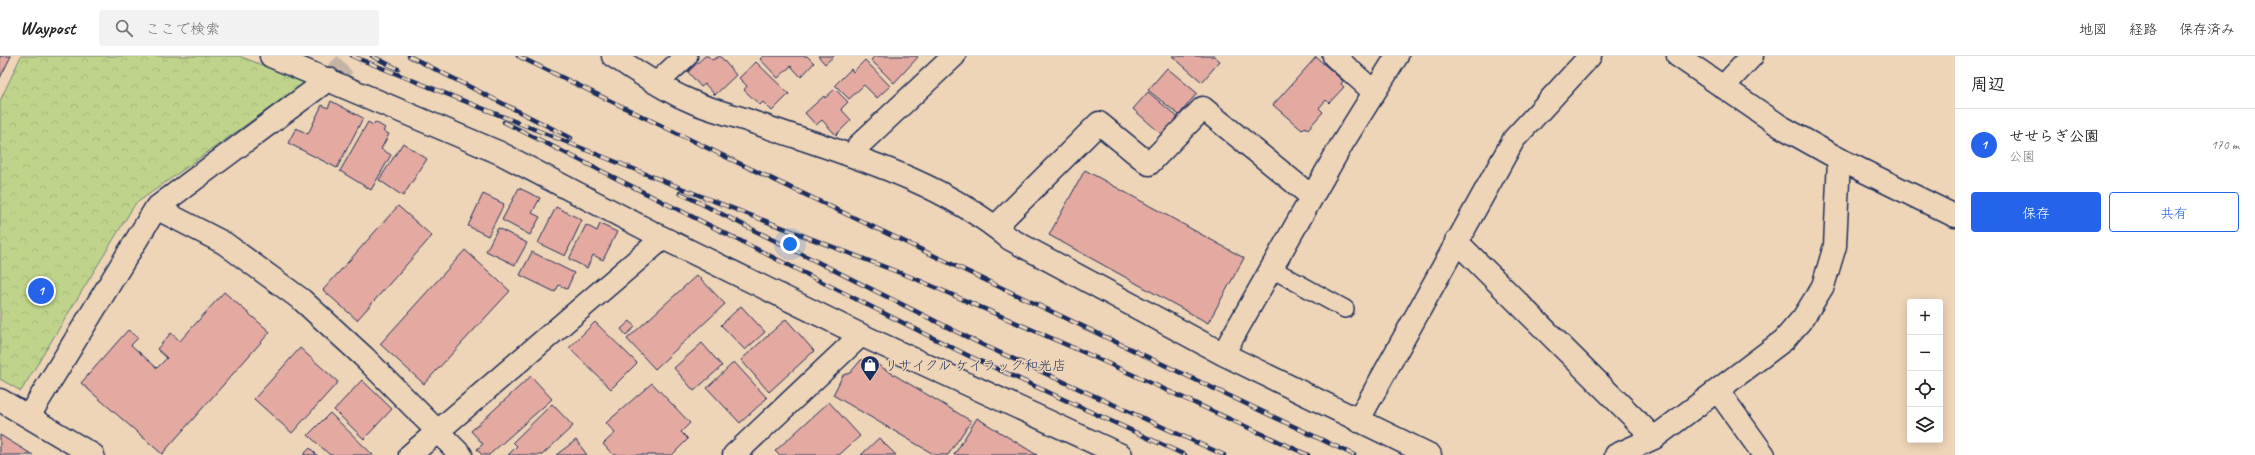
<!DOCTYPE html>
<html lang="ja">
<meta charset="utf-8">
<style>
:root{--surface:#fff;--page:#f2f2f2;--text:#222;--muted:#767676;--line:#e0e0e0;--accent:#2563eb}
body{margin:0;font-family:Caveat,"Klee One",sans-serif;background:var(--page);color:var(--text)}
.controls{position:absolute;right:12px;bottom:12px;display:grid;overflow:hidden;border-radius:4px;box-shadow:0 2px 10px #0003}
.controls button{width:36px;height:36px;display:grid;place-items:center;padding:0;border:0;border-bottom:1px solid var(--line);background:var(--surface);color:var(--text);font:20px sans-serif}
.you{position:absolute;left:790px;top:188px;width:14px;height:14px;margin:-10px;border:3px solid #fff;border-radius:50%;background:#1a73e8;box-shadow:0 0 0 6px #1a73e833}
.badge{display:grid;place-items:center;width:26px;height:26px;border-radius:50%;background:var(--accent);color:#fff;font-size:13px;font-weight:700}
.pin{position:absolute;translate:-50% -50%;border:2px solid #fff;box-shadow:0 1px 4px #0006}
.list{margin:0;padding:0;list-style:none}
h2{display:flex;justify-content:space-between;align-items:center;height:52px;margin:0;padding:0 16px;font-size:17px}
h2 small{font-size:13px;font-weight:400;color:var(--muted)}
.list li{display:grid;grid-template-columns:26px 1fr auto;gap:12px;align-items:center;box-sizing:border-box;height:72px;padding:0 16px;border-top:1px solid var(--line)}
.list b{display:block;font-size:15px;white-space:nowrap}
.list p{margin:0;font-size:13px;white-space:nowrap;color:var(--muted)}
.list em{font-size:13px;font-style:normal;color:var(--muted)}
.actions{display:flex;gap:8px;padding:12px 16px}
.actions a{flex:1;padding:9px 0;border:1px solid var(--accent);border-radius:4px;text-align:center;font-size:14px;color:var(--accent)}
.actions .main{background:var(--accent);color:#fff}
.icon{flex:none;width:22px;height:22px;fill:none;stroke:currentColor;stroke-width:2;stroke-linecap:round;stroke-linejoin:round}
.map{position:relative;flex:none;width:1955px;height:399px;overflow:hidden}
header{display:flex;align-items:center;gap:24px;box-sizing:border-box;height:56px;padding:0 20px;background:var(--surface);border-bottom:1px solid var(--line)}
header strong{font-size:19px}
nav{display:flex;gap:22px;margin-inline-start:auto;font-size:14px}
.search{width:280px;height:36px;background:var(--page);display:flex;align-items:center;gap:10px;box-sizing:border-box;padding:0 14px;border-radius:4px;color:var(--muted);font-size:15px}
main{display:flex}
aside{flex:1;background:var(--surface)}
.map>svg:first-child{display:block}
</style>
<header>
<strong>Waypost</strong>
<div class="search"><svg class="icon" aria-label="search" viewBox="0 0 24 24"><circle cx="10" cy="10" r="6"/><path d="M15 15l6 6"/></svg>ここで検索</div>
<nav><a>地図</a><a>経路</a><a>保存済み</a></nav>
</header>
<main>
<div class="map">
<svg width="1955" height="399" viewBox="0 0 1955 399">
<defs>
<pattern id="forest-crowns" width="20" height="18" patternUnits="userSpaceOnUse"><rect width="20" height="18" fill="#bfd48a"/><path d="M2 6a3 3 0 1 1 6 0M12 15a3 3 0 1 1 6 0" fill="none" stroke="#a4b67a"/></pattern>
</defs>
<rect width="100%" height="100%" fill="#efd5b7"/>
<filter id="ink" filterUnits="userSpaceOnUse"><feTurbulence type="fractalNoise" baseFrequency=".025" numOctaves="2"/><feDisplacementMap in="SourceGraphic" scale="8" xChannelSelector="R" yChannelSelector="G"/><feConvolveMatrix kernelMatrix="1 2 1 2 8 2 1 2 1" color-interpolation-filters="sRGB"/></filter>
<g filter="url(#ink)">
<!-- forest -->
<path fill="url(#forest-crowns)" stroke="#6d8274" d="M21,0h218l67,26 -171,122 -114,187 -21,-12v-278z"/>
<!-- building -->
<path fill="#e4aaa2" stroke="#1b2f5e" d="M0,0h11l-11,22z
M705,0h3l4,4 8,-4 16,19 -21,20 -10,-11 -4,3 -13,-15z
M763,0h44l7,7 -13,14 -10,-11 -13,12 -18,-19z
M818,0h16l-9,8z
M875,0h41l2,1 -24,26 -23,-23z
M1172,0h42l6,5 -18,21z
M1316,1l27,24 -2,3 3,3 -15,16 -3,-3 -7,8 4,4 -15,17 -3,-2 -3,3 -29,-25z
M865,4l25,26 -13,12 -13,-13 -15,14 -14,-14 16,-16 2,3z
M756,6l33,32 -17,17 -9,-9 -3,3 -16,-15 3,-4 -8,-8z
M1167,12l30,25 -18,22 -31,-25z
M835,33l13,13 -7,7 10,11 -15,15 -14,-15 -6,5 -11,-12 19,-17 1,2z
M1148,36l33,28 -15,18 -33,-29z
M331,45l32,17 -26,50 -49,-25 8,-15 12,6 14,-29 6,3z
M368,66l5,3 2,-3 10,6 -2,3 6,3 -8,15 10,6 -20,35 -31,-19z
M403,87l24,16 -24,37 -24,-16z
M1085,114l159,88 -36,65 -159,-88z
M519,132l21,10 -8,15 8,4 -10,18 -28,-15z
M483,138l21,10 -16,32 -20,-10z
M398,150l34,30 -75,84 -34,-30z
M556,151l26,13 -17,36 -27,-13z
M600,168l17,8 -14,28 -10,-5 -6,13 -18,-9 17,-34 11,6z
M498,172l29,15 -12,22 -29,-14z
M465,194l45,41 -86,93 -44,-40z
M532,196l42,21 -7,16 -8,-4 -4,7 -35,-17z
M697,219l28,29 -70,65 -28,-30z
M224,236l46,40 -108,122 -81,-71 47,-53 10,8 -7,7 26,23 10,-10 -10,-9 14,-16 9,8z
M741,250l24,26 -20,18 -24,-25z
M786,263l28,32 -45,41 -28,-32z
M630,265l5,6 -9,8 -5,-6z
M595,266l42,41 -26,26 -42,-41z
M702,287l20,23 -28,25 -20,-23z
M300,292l38,34 -46,51 -38,-34z
M868,303l103,62 -23,34h-13l-102,-60 10,-20 7,-2 11,-13z
M734,306l33,36 -27,25 -33,-35z
M531,320l21,23 -63,56h-7l-5,-6 6,-5 -12,-13z
M362,324l30,29 -28,30 -30,-29z
M652,327l38,40 -9,9 7,7 -16,16h-59l-10,-11 12,-11 -9,-10z
M829,346l31,34 -21,19h-60l-4,-4z
M552,348l21,22 -31,29h-34l9,-9 -4,-4z
M330,357l43,42h-43l-22,-20z
M977,362l60,37h-83z
M0,379l33,20h-33z
M879,382l17,17h-35z
M576,384l11,15h-31z
M310,392l7,7h-14z"/>
<g fill="none" stroke-linecap="round" stroke-linejoin="round">
<!-- street-tunnel -->
<path stroke="#c5b4a5" stroke-width="22" stroke-dasharray="22 11" stroke-linecap="butt" d="M329,23l25,-23"/>
<!-- lane casing -->
<g stroke="#1b2f5e" stroke-width="20">
<path id="lane" d="M1272,213l73,40"/>
</g>
<!-- street casing -->
<g stroke="#1b2f5e" stroke-width="25">
<path id="street" d="M271,0l229,97 163,85 198,97 260,120
M613,0c24,15 48,32 73,43 18,9 39,14 58,20 92,33 190,56 266,120l213,115 207,101
M1334,0l40,36
M657,27l29,-27
M1723,31l29,-31
M853,100l6,-11 95,-89
M156,152l68,35 78,57 62,57 97,98
M996,170l103,-103 50,41 54,-56 109,89
M1456,185l198,197
M1223,298l119,-210 55,-88
M1718,335l46,64
M29,360l127,-208 173,-129
M1358,365l156,-282 76,-83
M410,399l253,-217
M734,399l127,-120
M1616,399l38,-17 130,-98 19,-22 20,-32 12,-40 4,-87"/>
</g>
<!-- secondary casing -->
<g stroke="#1b2f5e" stroke-width="25">
<path id="secondary" d="M1678,0l102,70 59,33 116,57
M0,344l93,55"/>
</g>
<!-- lane -->
<use href="#lane" stroke="#efd5b7" stroke-width="17"/>
<!-- street -->
<use href="#street" stroke="#efd5b7" stroke-width="22"/>
<!-- secondary -->
<use href="#secondary" stroke="#efd5b7" stroke-width="22"/>
<!-- rail casing -->
<g stroke="#1b2f5e" stroke-width="4.5">
<path id="rail" d="M352,0l359,144 205,79 167,73 225,103
M372,0l26,13
M409,0l162,82
M518,0l208,101 628,298
M504,66l465,234 216,99
M680,137l303,152 241,110"/>
</g>
<!-- rail -->
<use href="#rail" stroke="#efd5b7" stroke-width="3" stroke-dasharray="9" stroke-linecap="butt"/>
</g>
</g>
<!-- icons -->
<defs>
<g id="shop-pin" transform="scale(1)"><path d="M0 17L-7.5 6A9.5 9.5 0 1 1 7.5 6Z" fill="#1b2f5e" stroke="#efd5b7"/><path d="M-5-2.5h2.3a2.7 3.5 0 0 1 5.4 0H5L5.5 6h-11ZM-1.5-2.5h3a1.5 2.3 0 0 0-3 0Z" fill="#fff"/></g>
</defs>
<g fill-rule="evenodd">
<use href="#shop-pin" x="870" y="309"/>
</g>
<g text-anchor="middle" stroke-width="3" stroke-linejoin="round" paint-order="stroke">
<!-- poi labels -->
<g font-size="14" fill="#1b2f5e" stroke="#efd5b7" text-anchor="start">
<text x="884" y="314">リサイクル ケイラック和光店</text>
</g>
</g>
</svg>
<div class="controls">
<button>+</button>
<button>−</button>
<button><svg class="icon" aria-label="locate" viewBox="0 0 24 24"><circle cx="12" cy="12" r="6"/><path d="M12 2v4M12 18v4M2 12h4M18 12h4"/></svg></button>
<button><svg class="icon" aria-label="layers" viewBox="0 0 24 24"><path d="M12 4l9 5-9 5-9-5zM3 14l9 5 9-5"/></svg></button>
</div>
<div class="you"></div>
<div class="pin badge" style="left:41px;top:235px">1</div>
</div>
<aside>
<h2>周辺<small></small></h2>
<ul class="list">
<li><span class="badge">1</span><div><b>せせらぎ公園</b><p>公園</p></div><em>170 m</em></li>
</ul>
<div class="actions"><a class="main">保存</a><a>共有</a></div>
</aside>
</main>
